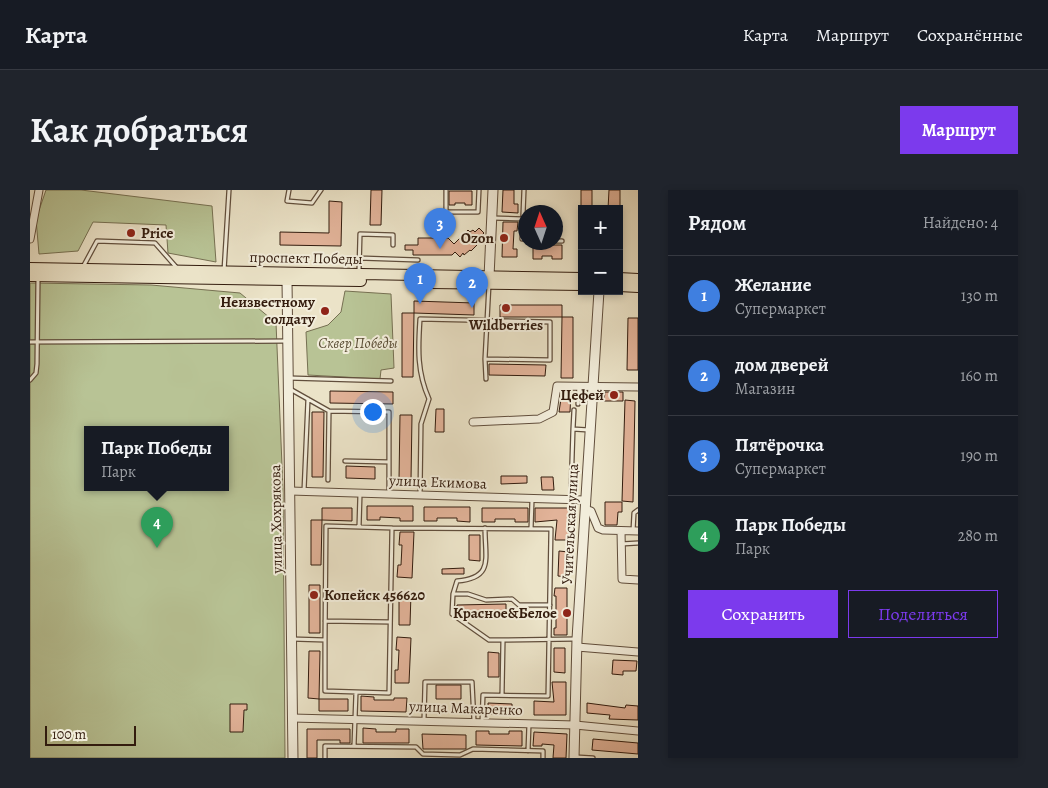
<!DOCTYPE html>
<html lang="ru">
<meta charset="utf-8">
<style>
:root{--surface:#171b24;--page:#20242c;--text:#f1f3f6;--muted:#9ea1a6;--line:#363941;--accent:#7c3aed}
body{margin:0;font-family:Alegreya,serif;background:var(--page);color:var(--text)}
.controls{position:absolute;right:15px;top:15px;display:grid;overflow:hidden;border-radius:0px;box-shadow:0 2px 8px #0003}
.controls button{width:45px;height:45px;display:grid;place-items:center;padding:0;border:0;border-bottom:1px solid var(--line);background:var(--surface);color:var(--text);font:25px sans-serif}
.compass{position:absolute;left:488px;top:15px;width:45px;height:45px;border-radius:50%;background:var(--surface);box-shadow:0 2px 8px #0003;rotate:357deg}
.scale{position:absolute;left:15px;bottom:12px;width:91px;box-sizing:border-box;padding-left:5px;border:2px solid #331c0e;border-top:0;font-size:14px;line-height:18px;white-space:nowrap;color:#331c0e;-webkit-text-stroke:4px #f2eddb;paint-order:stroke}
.you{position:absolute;left:342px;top:221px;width:18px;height:18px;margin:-12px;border:4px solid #fff;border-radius:50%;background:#1a73e8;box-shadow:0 0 0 8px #1a73e833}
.badge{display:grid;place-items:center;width:32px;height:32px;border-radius:50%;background:var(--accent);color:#fff;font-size:16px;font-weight:700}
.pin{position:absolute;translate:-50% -41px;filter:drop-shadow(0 1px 2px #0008)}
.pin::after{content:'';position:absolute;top:26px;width:18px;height:15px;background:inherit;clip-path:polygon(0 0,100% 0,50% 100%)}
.popup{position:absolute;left:54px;top:236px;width:145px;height:65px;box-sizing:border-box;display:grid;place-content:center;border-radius:0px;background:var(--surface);filter:drop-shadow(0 1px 4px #0005);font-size:16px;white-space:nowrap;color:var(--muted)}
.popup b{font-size:19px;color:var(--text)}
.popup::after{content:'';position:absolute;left:50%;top:100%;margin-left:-10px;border:10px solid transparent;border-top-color:var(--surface)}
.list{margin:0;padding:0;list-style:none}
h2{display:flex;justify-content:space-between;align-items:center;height:65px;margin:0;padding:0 20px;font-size:21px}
h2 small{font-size:16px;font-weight:400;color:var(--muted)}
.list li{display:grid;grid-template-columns:32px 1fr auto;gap:15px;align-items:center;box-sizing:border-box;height:80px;padding:0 20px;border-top:1px solid var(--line)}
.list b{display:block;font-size:19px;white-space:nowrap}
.list p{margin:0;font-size:16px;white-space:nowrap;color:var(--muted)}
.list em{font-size:16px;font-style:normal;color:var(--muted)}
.actions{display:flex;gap:10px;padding:15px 20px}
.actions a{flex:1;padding:11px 0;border:1px solid var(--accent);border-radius:0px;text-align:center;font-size:18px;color:var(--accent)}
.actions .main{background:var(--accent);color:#fff}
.map{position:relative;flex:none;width:608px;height:568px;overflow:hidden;border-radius:0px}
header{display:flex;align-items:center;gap:30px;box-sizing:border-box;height:70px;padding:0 25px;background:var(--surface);border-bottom:1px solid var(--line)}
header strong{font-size:24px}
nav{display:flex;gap:28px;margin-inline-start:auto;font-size:18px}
.intro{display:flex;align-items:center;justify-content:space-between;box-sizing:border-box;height:120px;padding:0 30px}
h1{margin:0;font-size:35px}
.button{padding:12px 22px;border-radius:0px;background:var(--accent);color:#fff;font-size:18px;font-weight:700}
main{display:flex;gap:30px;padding:0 30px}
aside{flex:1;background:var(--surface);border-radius:0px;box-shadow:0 2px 8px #0003}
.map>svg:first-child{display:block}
</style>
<header>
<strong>Карта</strong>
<nav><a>Карта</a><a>Маршрут</a><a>Сохранённые</a></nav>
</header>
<div class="intro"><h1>Как добраться</h1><a class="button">Маршрут</a></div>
<main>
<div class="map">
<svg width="608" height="568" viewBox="0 0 608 568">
<rect width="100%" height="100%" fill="#ebe3c8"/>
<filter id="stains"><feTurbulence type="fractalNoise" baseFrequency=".004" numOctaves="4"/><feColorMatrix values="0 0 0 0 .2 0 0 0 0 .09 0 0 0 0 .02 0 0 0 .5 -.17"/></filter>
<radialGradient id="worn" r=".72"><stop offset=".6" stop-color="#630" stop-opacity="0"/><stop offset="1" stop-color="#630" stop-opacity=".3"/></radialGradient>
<!-- green -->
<path fill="#b8c395" stroke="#767052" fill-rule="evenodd" d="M16,0h35l131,16 4,56 -48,-9 -2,-28 -73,-3 -15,29 -39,3 -3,-35z
M0,93l121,2 89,8 36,30 7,166 2,269h-255zM58,239h138v58h-138z
M315,101l46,3 3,74 -13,2 -1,9 -72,-4 -2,-43 22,-7 13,-13z"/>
<!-- building -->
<path fill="#e2b399" stroke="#331c0e" d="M341,0h11l-1,35h-11z
M473,0h11v14h4v9l-16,-1z
M551,0h11v19h-11z
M579,0h11v19h-12z
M419,1h23v14h-7v-2h-10v2h-6z
M299,11l13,1 -1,44 -61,-1v-13l49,1z
M473,32h15l-1,9h-3l-1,18h4v8h-15z
M449,38l5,5 -4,4 1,1 -5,6 1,1 -6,6 -1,-1 -6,5 -1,-2 -3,4 -5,-5 -3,3h-39v-5h-8v-5h13v-7h30l6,6 14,-14 2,2 3,-2 2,2z
M503,55h29v14h-10v-3h-10v3h-9z
M384,111l60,2v12l-60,-2z
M470,115h62v12h-62z
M372,123h12l-1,64h-11z
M532,127h11v61h-12z
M598,128h10v52h-11z
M459,174l57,1 -1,11 -56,-1z
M300,201l63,1v12l-63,-1z
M541,201l-1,21h-11l3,-20z
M575,202h18v9h-19z
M595,210l10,1 -2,101 -11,-1z
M406,219h8v23h-9z
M282,222h12l-1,65h-11z
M370,225h12l-1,65h-12z
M316,276l29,1v12l-29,-1z
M471,286h26v7l-26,1z
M511,287h12l1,13h-12z
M575,312h17v10h-4l-1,13h-12z
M337,316h46v15h-13v-3l-20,-1v3h-13z
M394,317h46v15l-13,-1v-3h-20v3h-13z
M292,318h30v13l-30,-1z
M452,318h46v14h-13v-3h-20v3h-13z
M505,318h35l-1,32h-14l2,-20 -22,2z
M281,330h11l-1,45h-10z
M370,342h14l-2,46 -15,-1 1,-12h3l1,-20h-3z
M439,345h11v26l-11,-1z
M529,361l10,1 -1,25 -10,-1z
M434,378v6h-22v-5z
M279,395h11v48h-11z
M525,398h12v47h-13v-7h2v-32h-2z
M369,402l12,1 -1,32h-11z
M476,414v10l-49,-1v-8z
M367,447l14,1 -2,45h-14v-13h3l1,-20h-3z
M524,458h11v25l-11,-1z
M279,461h11l-1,48 -11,-1z
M458,462l11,1v24h-11z
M583,470l24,1 -1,10h-13v4l-11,-1z
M522,492h14v33h-32v-14l20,1z
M406,495h25v14h-25z
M331,506l13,1v3h20v-2h13l-1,14 -45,-1z
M289,509h29v12h-29z
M458,513l24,1v11l-24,-1z
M557,513l38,5 1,-3 12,1v14l-29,-1 1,-4 -23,-2z
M200,514h17v6h-3l-1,22h-13z
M333,538l13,1v3h20v-3h13v14h-46z
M277,539h43v14h-10v-3h-23v18h-10z
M446,541h13v3h20v-3h13v15l-46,-1z
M504,542l33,2 -1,24h-13l1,-13 -12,-1v2h-9z
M392,544l44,1v14h-43z
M563,549l45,4v11l-46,-4z"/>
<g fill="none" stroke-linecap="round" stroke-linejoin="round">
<!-- service casing -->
<g stroke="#614e3c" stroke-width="5.5">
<path id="service" d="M259,0l-2,11 25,2 9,-13
M416,0v22h32l1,-22
M494,0l-2,49h4
M463,28l30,1
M526,51h6
M329,68l59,2
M53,77l14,-26 58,2 22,25
M194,81l5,-81
M329,81l1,-37 33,1v10
M0,152l257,-1
M259,188l102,3
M456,189l-1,-20 4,-75
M0,190l6,-7 1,-9 1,-85
M260,199l39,22
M548,214l1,-18
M543,239l1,-19
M315,271l44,1
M298,290l1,-69 60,1v82
M274,301l4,-92
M541,301l2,-62 16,1
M390,305l1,-71 8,-25c-12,-27 -11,-50 -9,-80l130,3v38l-65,-1
M329,337l1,-33
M362,338l159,1 -3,167 -65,-1 -1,27
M455,338c0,31 9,50 -28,53l-4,13 -1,20 37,26h14
M501,339l1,-29
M603,341l1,-18 4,-3
M591,354l17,-1
M423,404h15l18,6 26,-1 7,6h31
M295,431l65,1
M262,449l33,1 1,-114 66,2 -3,165 -64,-2v-51
M472,505l1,-55 72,-1
M394,530l1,-38h47l2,39
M324,556l2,-54
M498,561l1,-27
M546,567l17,1
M295,568v-12l91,1 7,7 37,1 13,-6 70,2v7"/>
</g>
<!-- minor casing -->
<g stroke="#614e3c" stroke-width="9">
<path id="minor" d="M0,49l9,-49
M443,232l66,-3 14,-7 4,-26 81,1
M260,301l295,9
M555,319l6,2 7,17 5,2 35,1
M591,341l1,48 16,1
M547,457l61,5
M262,528l283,7 63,6"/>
</g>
<!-- tertiary casing -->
<g stroke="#614e3c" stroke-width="11">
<path id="tertiary" d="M459,87l4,-87
M257,90l6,478
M544,568l3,-119 22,-348"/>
</g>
<!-- primary casing -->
<g stroke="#331c0e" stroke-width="12">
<path id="primary" d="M0,78l552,10
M0,86l331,5
M589,88l19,1
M401,93l151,2
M589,96l19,1"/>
</g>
<!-- service -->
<use href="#service" stroke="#f2eddb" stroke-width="3"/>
<!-- minor -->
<use href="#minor" stroke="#f2eddb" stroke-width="7"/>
<!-- tertiary -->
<use href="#tertiary" stroke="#f2eddb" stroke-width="9"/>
<!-- primary -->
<use href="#primary" stroke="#ebe3c8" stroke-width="10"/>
</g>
<!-- markers -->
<g fill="#8f2418" stroke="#f2eddb" stroke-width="2">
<circle cx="101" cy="43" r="5"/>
<circle cx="474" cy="48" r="5"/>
<circle cx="476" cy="118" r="5"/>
<circle cx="295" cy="121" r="5"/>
<circle cx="584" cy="205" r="5"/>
<circle cx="284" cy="405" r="5"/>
<circle cx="537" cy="423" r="5"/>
</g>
<g text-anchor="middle" stroke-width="4" stroke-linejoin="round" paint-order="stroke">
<!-- poi labels -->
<g font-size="15" font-weight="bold" fill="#331c0e" stroke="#f2eddb" text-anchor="end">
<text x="111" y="48" text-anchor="start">Price</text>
<text x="464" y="53">Ozon</text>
<text x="285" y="117">Неизвестному<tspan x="285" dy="17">солдату</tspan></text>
<text x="476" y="140" text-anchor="middle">Wildberries</text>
<text x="574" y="210">Цефей</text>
<text x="294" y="410" text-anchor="start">Копейск 456620</text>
<text x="527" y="428">Красное&amp;Белое</text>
</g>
<!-- street labels -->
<g font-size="15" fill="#331c0e" stroke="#f2eddb">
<text transform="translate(276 68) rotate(1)" y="5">проспект Победы</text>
<text transform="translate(408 292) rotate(2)" y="5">улица Екимова</text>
<text transform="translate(246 329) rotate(-91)" y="5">улица Хохрякова</text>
<text transform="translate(540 334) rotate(-87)" y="5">Учительская улица</text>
<text transform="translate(436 518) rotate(2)" y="5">улица Макаренко</text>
</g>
<!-- park labels -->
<g font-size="15" font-style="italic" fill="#5b4e36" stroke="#f2eddb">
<text x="328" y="158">Сквер Победы</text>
</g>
</g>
<rect width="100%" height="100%" filter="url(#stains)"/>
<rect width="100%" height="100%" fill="url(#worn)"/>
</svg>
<div class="controls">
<button>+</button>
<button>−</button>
</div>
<svg class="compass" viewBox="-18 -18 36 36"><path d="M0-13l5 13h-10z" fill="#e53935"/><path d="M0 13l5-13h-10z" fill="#9ea1a6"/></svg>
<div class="scale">100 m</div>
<div class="you"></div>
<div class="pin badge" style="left:390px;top:114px;background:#3f7fe0">1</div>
<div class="pin badge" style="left:442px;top:118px;background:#3f7fe0">2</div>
<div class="pin badge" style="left:410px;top:59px;background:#3f7fe0">3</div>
<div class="pin badge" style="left:127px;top:358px;background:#2e9e5b">4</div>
<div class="popup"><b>Парк Победы</b>Парк</div>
</div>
<aside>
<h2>Рядом<small>Найдено: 4</small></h2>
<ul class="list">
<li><span class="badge" style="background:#3f7fe0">1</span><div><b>Желание</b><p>Супермаркет</p></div><em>130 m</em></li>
<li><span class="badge" style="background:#3f7fe0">2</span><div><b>дом дверей</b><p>Магазин</p></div><em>160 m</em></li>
<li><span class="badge" style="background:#3f7fe0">3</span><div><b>Пятёрочка</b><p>Супермаркет</p></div><em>190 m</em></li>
<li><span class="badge" style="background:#2e9e5b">4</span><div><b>Парк Победы</b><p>Парк</p></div><em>280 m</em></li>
</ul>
<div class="actions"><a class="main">Сохранить</a><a>Поделиться</a></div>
</aside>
</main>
